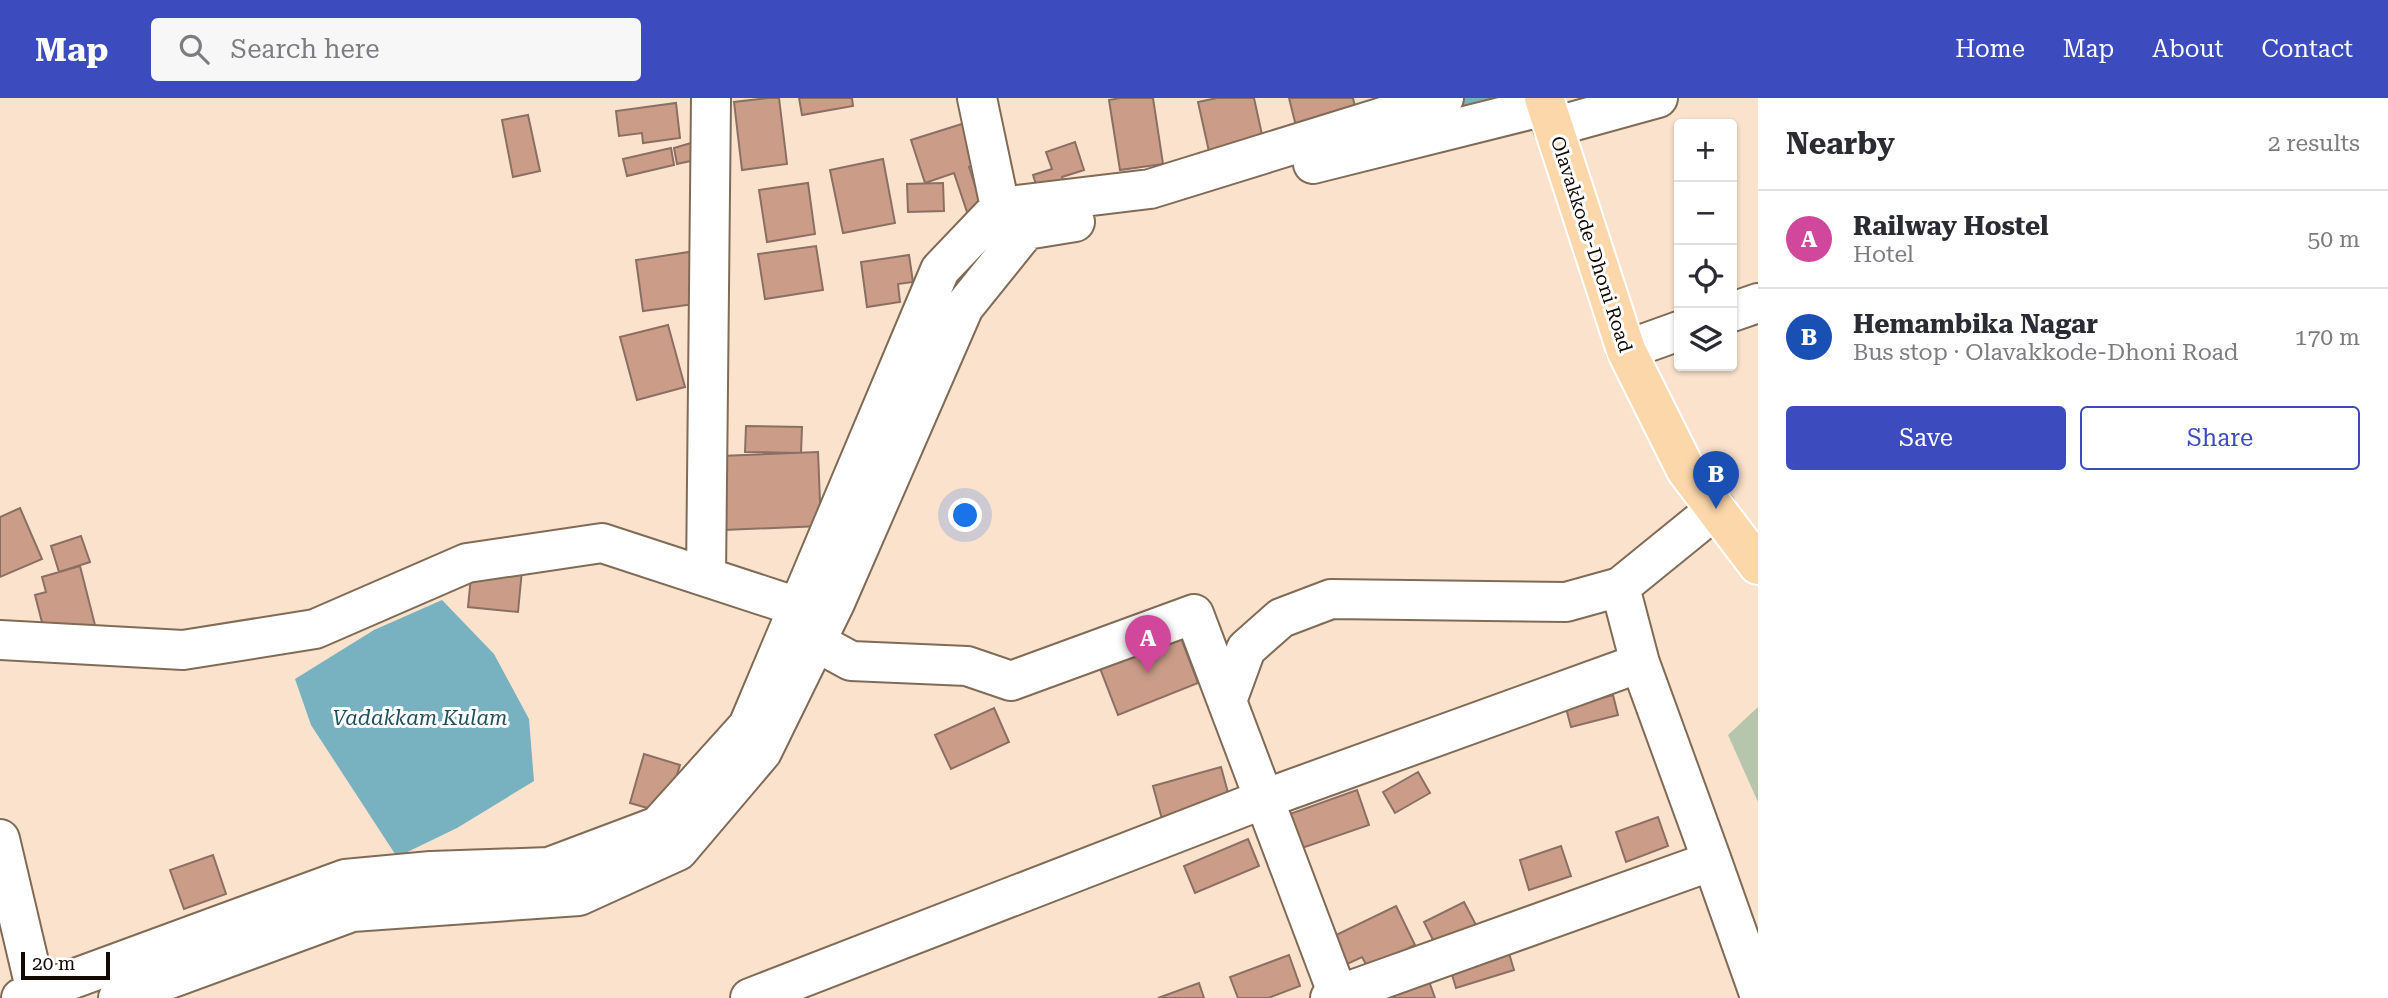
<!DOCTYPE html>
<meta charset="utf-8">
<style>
:root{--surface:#fff;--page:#f7f7f7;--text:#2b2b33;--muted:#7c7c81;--line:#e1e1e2;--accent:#3c4cbf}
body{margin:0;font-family:"Roboto Serif",serif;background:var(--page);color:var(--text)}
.controls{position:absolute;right:21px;top:21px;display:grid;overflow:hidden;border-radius:7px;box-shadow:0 2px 5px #0004}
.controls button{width:63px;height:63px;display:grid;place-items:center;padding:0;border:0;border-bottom:2px solid var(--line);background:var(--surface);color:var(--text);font:35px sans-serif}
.scale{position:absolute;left:21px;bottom:18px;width:89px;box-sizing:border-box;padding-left:7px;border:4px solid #110a04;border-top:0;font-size:19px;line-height:24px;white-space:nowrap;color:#110a04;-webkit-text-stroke:5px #fff;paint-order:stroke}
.you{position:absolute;left:966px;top:418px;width:24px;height:24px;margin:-18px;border:5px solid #fff;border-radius:50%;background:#1a73e8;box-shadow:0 0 0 10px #1a73e833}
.badge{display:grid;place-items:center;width:46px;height:46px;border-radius:50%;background:var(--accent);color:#fff;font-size:23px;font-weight:700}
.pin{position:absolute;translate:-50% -58px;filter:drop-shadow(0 2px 4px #0008)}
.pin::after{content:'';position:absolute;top:37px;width:24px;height:21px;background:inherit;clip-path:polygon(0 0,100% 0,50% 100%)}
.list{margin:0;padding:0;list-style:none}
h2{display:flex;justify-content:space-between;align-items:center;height:91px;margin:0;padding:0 28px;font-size:30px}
h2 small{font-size:23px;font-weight:400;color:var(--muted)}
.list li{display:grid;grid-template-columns:46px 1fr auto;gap:21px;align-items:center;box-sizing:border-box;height:98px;padding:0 28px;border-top:2px solid var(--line)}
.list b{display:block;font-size:26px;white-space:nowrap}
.list p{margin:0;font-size:23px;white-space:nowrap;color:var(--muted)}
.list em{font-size:23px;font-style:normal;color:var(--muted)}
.actions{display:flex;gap:14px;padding:21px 28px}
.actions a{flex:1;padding:16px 0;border:2px solid var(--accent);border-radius:7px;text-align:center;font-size:24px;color:var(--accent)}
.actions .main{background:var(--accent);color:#fff}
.icon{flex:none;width:38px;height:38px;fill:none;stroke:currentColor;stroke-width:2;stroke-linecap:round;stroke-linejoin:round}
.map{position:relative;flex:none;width:1758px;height:900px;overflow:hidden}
header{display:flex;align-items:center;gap:42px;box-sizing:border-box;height:98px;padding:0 35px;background:var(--accent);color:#fff}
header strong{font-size:33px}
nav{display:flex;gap:38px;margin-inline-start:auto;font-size:24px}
.search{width:490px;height:63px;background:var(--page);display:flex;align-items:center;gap:18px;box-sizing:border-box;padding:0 24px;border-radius:7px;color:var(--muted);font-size:26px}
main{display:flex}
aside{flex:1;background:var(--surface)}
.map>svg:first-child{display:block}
</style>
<header>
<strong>Map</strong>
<div class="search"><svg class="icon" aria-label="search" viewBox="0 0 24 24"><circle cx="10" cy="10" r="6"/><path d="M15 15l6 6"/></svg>Search here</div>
<nav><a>Home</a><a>Map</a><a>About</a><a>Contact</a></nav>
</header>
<main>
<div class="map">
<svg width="1758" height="900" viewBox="0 0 1758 900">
<rect width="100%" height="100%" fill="#fae2cc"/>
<!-- green -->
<path fill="#b5c6ad" d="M1758,609v95l-30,-67z"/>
<!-- water -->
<path fill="#78b1bf" d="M442,502l52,54 35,65 5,62 -77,47 -60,29 -86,-132 -16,-46 79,-49z"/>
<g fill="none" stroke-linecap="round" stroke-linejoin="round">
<!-- canal -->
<path stroke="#78b1bf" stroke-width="32" d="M1435,19l56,-19"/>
</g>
<!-- building -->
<path fill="#cb9d89" stroke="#8b6f63" stroke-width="2" d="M768,0h11l8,66 -45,6 -8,-68z
M799,0h53l1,8 -51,9z
M1120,0h33l10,66 -43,6 -11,-70z
M1217,0h37l10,46 -54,12 -12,-54z
M1289,0h64l3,13 -60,15z
M676,5l4,35 -37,5 -1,-10 -23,3 -3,-25z
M528,17l12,56 -27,6 -11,-57z
M968,24l13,41 -12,4 15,46 -15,5 -15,-45 -29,10 -14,-43z
M1075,44l9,28 -22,7 3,9 -26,8 -6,-19 19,-6 -6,-17z
M691,45l4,17 -18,4 -3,-16z
M671,50l3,17 -47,11 -4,-17z
M883,61l12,64 -52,10 -13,-63z
M808,85l7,51 -48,8 -8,-52z
M943,85l1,28 -36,1 -1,-28z
M816,148l7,44 -58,9 -7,-45z
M702,152l7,52 -66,9 -7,-51z
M909,157l4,27 -15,2 2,18 -33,5 -6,-45z
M668,227l17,62 -48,13 -17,-63z
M746,328l56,1 -1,26 -56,-1z
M818,354l3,74 -97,4 -3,-74z
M20,410l22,51 -42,18v-60z
M81,438l9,26 -31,10 -8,-26z
M80,468l15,59 -49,13 -11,-43 11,-3 -4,-15z
M472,468l50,4 -4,42 -50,-5z
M1179,535l19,50 -80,32 -20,-52z
M1613,597l5,20 -47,12 -5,-19z
M994,610l15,34 -58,27 -16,-34z
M644,656l36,11 -15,48 -35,-10z
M1221,669l9,33 -68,19 -9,-33z
M1418,674l12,21 -35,20 -12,-21z
M1357,692l12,35 -70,24 -12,-34z
M1658,719l10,29 -42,16 -10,-30z
M1248,741l11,27 -64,27 -11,-27z
M1561,748l10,30 -42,14 -9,-30z
M213,757l13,39 -42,15 -14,-39z
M1464,804l12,23 -40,21 -12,-24z
M1396,808l19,39 -47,23 -6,-11 -17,8 -13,-28z
M1505,842l9,30 -58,18 -9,-30z
M1289,857l11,31 -32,12h-30l-8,-21z
M1425,872l10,28h-72z
M1199,885l5,15h-46z"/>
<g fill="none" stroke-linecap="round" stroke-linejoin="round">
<!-- minor casing -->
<g stroke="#806b57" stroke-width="42">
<path id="minor" d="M977,0l23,109
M1553,29l105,-29
M1313,66l232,-58
M1732,214l26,-9
M1626,252l53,-19
M706,479l5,-479
M0,542l183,10 132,-21 152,-66 135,-20 196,64
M816,544l35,19 116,5 44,15 183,-67 70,185 376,-136 72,198
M1640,565l-20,-76 96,-78
M1227,603l19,-52 35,-31 50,-19 235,3 54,-15
M0,741l36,153
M21,900l324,-119 86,-8 118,-4 109,-41 90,-100 192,-456 60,-63 150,-18 294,-91
M118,900l234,-86 227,-16 99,-45 84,-99 73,-149 129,-296 62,-77 49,-8
M750,900l514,-199 74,196 -8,3
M1340,900l-2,-3 374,-134 46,130"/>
</g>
<!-- major casing -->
<g stroke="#fff" stroke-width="42">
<path id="major" d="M1544,0l82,252 60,120 72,95"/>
</g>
<!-- minor -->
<use href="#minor" stroke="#fff" stroke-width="38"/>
<!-- major -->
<use href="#major" stroke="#fbd7aa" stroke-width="38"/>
</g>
<g text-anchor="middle" stroke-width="6" stroke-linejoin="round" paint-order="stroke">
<!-- street labels -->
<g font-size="19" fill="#110a04" stroke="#fff">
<text transform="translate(1592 146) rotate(72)" y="7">Olavakkode-Dhoni Road</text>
</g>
<!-- water labels -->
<g font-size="21" font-style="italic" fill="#21525d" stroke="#fff">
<text x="420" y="627">Vadakkam Kulam</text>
</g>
</g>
</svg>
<div class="controls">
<button>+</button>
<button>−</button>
<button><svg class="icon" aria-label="locate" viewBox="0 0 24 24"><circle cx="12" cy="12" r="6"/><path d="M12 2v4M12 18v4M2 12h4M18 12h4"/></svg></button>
<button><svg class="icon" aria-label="layers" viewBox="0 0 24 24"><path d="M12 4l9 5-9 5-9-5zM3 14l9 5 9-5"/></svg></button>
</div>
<div class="scale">20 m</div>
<div class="you"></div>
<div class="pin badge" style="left:1148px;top:575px;background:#d1479c">A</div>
<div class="pin badge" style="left:1716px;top:411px;background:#1a4fb4">B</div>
</div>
<aside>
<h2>Nearby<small>2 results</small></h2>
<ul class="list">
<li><span class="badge" style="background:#d1479c">A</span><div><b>Railway Hostel</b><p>Hotel</p></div><em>50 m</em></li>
<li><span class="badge" style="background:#1a4fb4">B</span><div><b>Hemambika Nagar</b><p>Bus stop · Olavakkode-Dhoni Road</p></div><em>170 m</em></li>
</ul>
<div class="actions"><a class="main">Save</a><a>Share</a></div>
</aside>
</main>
